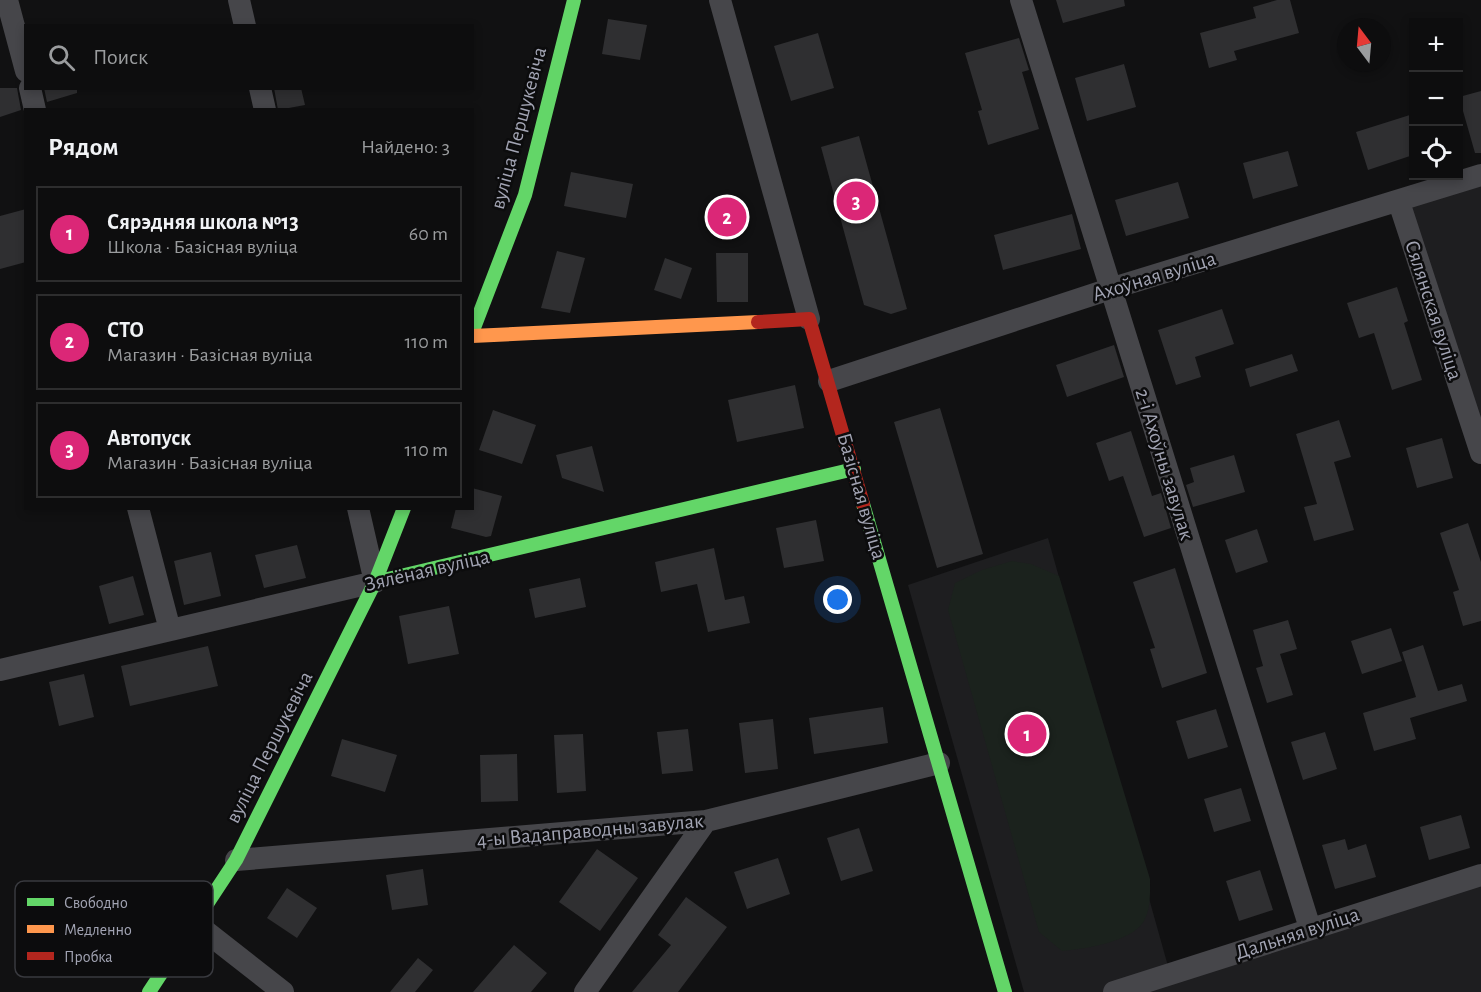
<!DOCTYPE html>
<html lang="ru">
<meta charset="utf-8">
<style>
:root{--surface:#0d0d0e;--page:#161617;--text:#f1f3f6;--muted:#9a9c9e;--line:#2d2d2e;--accent:#db2777}
body{margin:0;font-family:"Alegreya Sans",sans-serif;background:var(--page);color:var(--text)}
.controls{position:absolute;right:18px;top:18px;display:grid;overflow:hidden;border-radius:0px;box-shadow:0 3px 9px #0003}
.controls button{width:54px;height:54px;display:grid;place-items:center;padding:0;border:0;border-bottom:2px solid var(--line);background:var(--surface);color:var(--text);font:30px sans-serif}
.compass{position:absolute;left:1337px;top:18px;width:54px;height:54px;border-radius:50%;background:var(--surface);box-shadow:0 3px 9px #0003;rotate:344deg}
.you{position:absolute;left:838px;top:600px;width:21px;height:21px;margin:-15px;border:4px solid #fff;border-radius:50%;background:#1a73e8;box-shadow:0 0 0 9px #1a73e833}
.badge{display:grid;place-items:center;width:39px;height:39px;border-radius:50%;background:var(--accent);color:#fff;font-size:20px;font-weight:700}
.pin{position:absolute;translate:-50% -50%;border:3px solid #fff;box-shadow:0 2px 6px #0006}
.list{margin:0;padding:0;list-style:none}
h2{display:flex;justify-content:space-between;align-items:center;height:78px;margin:0;padding:0 24px;font-size:26px}
h2 small{font-size:20px;font-weight:400;color:var(--muted)}
.list li{display:grid;grid-template-columns:39px 1fr auto;gap:18px;align-items:center;box-sizing:border-box;height:96px;margin:0 12px 12px;padding:0 12px;border:2px solid var(--line);border-radius:0px}
.list b{display:block;font-size:22px;white-space:nowrap}
.list p{margin:0;font-size:20px;white-space:nowrap;color:var(--muted)}
.list em{font-size:20px;font-style:normal;color:var(--muted)}
.icon{flex:none;width:33px;height:33px;fill:none;stroke:currentColor;stroke-width:2;stroke-linecap:round;stroke-linejoin:round}
.map{position:relative;flex:none;width:1481px;height:992px;overflow:hidden}
.search{position:absolute;background:var(--surface);box-shadow:0 3px 9px #0003;left:24px;top:24px;width:450px;height:66px;display:flex;align-items:center;gap:15px;box-sizing:border-box;padding:0 21px;border-radius:0px;color:var(--muted);font-size:22px}
.panel{position:absolute;background:var(--surface);box-shadow:0 3px 9px #0003;left:24px;top:108px;width:450px;height:402px;border-radius:0px}
.map>svg:first-child{display:block}
</style>
<div class="map">
<svg width="1481" height="992" viewBox="0 0 1481 992">
<rect width="100%" height="100%" fill="#111112"/>
<!-- built -->
<path fill="#1e1e20" d="M1481,175v278l-82,-251z
M1048,538l125,446 308,-101v109h-457l-116,-407z"/>
<!-- green -->
<path fill="#1b221d" d="M1012,561l19,3 28,12 91,303c0,14 1,29 -6,42 -12,21 -60,28 -82,30l-23,-19 -91,-322 7,-27 27,-13z"/>
<!-- building -->
<path fill="#2f2f31" d="M1056,0h68l1,6 -62,17z
M1277,0h13l9,33 -65,18 3,9 -28,8 -9,-35 56,-15 -3,-11z
M608,19l39,6 -7,35 -38,-6z
M818,33l16,55 -43,13 -17,-55z
M1019,38l10,32 -7,2 17,57 -51,16 -10,-34 4,-1 -17,-57z
M1124,64l12,43 -49,14 -12,-43z
M0,88h17l4,22 -21,7z
M44,88h33v5l-30,9z
M274,88h27l4,17 -27,5z
M1481,91v62h-6l-16,-56z
M1413,114v41l-45,15 -12,-38z
M859,136l48,173 -16,5 -27,-9 -43,-158z
M1288,151l10,35 -45,13 -10,-36z
M571,172l62,12 -7,34 -62,-12z
M1178,182l11,36 -63,18 -11,-36z
M26,209v53l-26,7v-53z
M1072,214l9,35 -78,21 -9,-35z
M557,251l28,7 -15,55 -29,-5z
M716,253h32v49h-31z
M665,258l27,10 -11,31 -27,-9z
M1397,287l11,34 -4,2 18,57 -30,10 -18,-57 -15,5 -12,-35z
M1222,309l12,35 -39,13 6,20 -25,8 -18,-55z
M1114,345l10,32 -57,20 -11,-32z
M1292,354l6,17 -48,16 -5,-18z
M795,385l9,43 -67,14 -9,-42z
M940,408l43,146 -46,14 -43,-146z
M493,410l43,15 -14,39 -43,-14z
M1339,420l12,37 -17,5 20,68 -40,11 -10,-34 13,-3 -21,-70z
M1131,431l21,65 9,-3 10,35 -27,9 -21,-61 -14,5 -13,-38z
M1442,438l11,40 -36,10 -11,-40z
M592,446l12,46 -42,-14 -6,-23z
M1234,455l11,37 -52,15 -7,-22 8,-3 -4,-14z
M472,488l30,8 -11,40 -5,1 -35,-9 5,-20h16z
M816,520l8,41 -40,7 -8,-40z
M1468,523l13,39v59l-18,5 -10,-34 6,-2 -19,-57z
M1257,529l11,33 -32,11 -11,-33z
M297,545l9,33 -42,10 -9,-33z
M714,548l11,52 19,-4 6,27 -42,9 -11,-48 -36,8 -6,-30z
M211,552l10,44 -37,9 -10,-44z
M1175,568l32,105 -45,15 -12,-39 5,-1 -22,-66z
M133,576l11,39 -35,9 -10,-38z
M580,578l6,29 -51,11 -6,-29z
M449,606l10,48 -51,10 -9,-48z
M1288,620l9,29 -17,5 13,41 -26,8 -11,-35 7,-2 -10,-36z
M1391,628l11,33 -40,13 -11,-33z
M1423,645l15,46 24,-7 5,17 -57,17 6,21 -42,12 -11,-38 53,-16 -14,-45z
M208,646l10,40 -88,20 -9,-40z
M84,674l10,43 -35,9 -10,-44z
M883,707l5,36 -74,11 -5,-36z
M1216,709l12,38 -40,12 -12,-38z
M773,719l5,50 -33,4 -6,-50z
M688,729l5,42 -31,3 -5,-42z
M1325,732l12,37 -34,11 -12,-38z
M583,734l3,57 -29,2 -3,-58z
M342,739l55,16 -12,37 -54,-16z
M517,754l1,47 -37,1 -1,-47z
M1241,788l10,33 -37,11 -10,-33z
M1461,815l9,33 -41,12 -9,-33z
M859,828l14,43 -32,10 -14,-43z
M1345,839l3,11 18,-6 10,33 -41,12 -13,-44z
M597,849l41,29 -38,53 -41,-29z
M778,858l12,36 -43,15 -13,-37z
M423,869l5,36 -36,5 -6,-35z
M1260,870l13,40 -34,11 -13,-40z
M287,888l30,20 -20,30 -30,-20z
M686,897l41,30 -49,65h-46l39,-47 -13,-10z
M514,945l33,28 -16,19h-58z
M418,958l15,12 -18,22h-25z"/>
<g fill="none" stroke-linecap="round" stroke-linejoin="round">
<!-- street -->
<path stroke="#46464a" stroke-width="22" d="M7,0l19,71
M239,0l6,26
M720,0l89,319
M1021,0l289,928
M30,88l5,22
M260,88l5,22
M1399,202l82,251
M829,381l281,-92 371,-114
M138,508l32,122
M0,670l375,-88 -17,-74
M236,860l470,-39 233,-58
M195,923l88,69
M585,992l121,-171
M1114,992l367,-117"/>
<!-- fast -->
<path stroke="#63d668" stroke-width="14" d="M472,333l53,-138 49,-195
M863,504l142,488
M375,582l479,-113
M149,992l87,-132 139,-278 29,-74"/>
<!-- slow -->
<path stroke="#ff974d" stroke-width="14" d="M472,336l286,-14"/>
<!-- jam -->
<path stroke="#b3261e" stroke-width="14" d="M758,322l51,-3 54,185"/>
</g>
<g text-anchor="middle" stroke-width="5" stroke-linejoin="round" paint-order="stroke">
<!-- street labels -->
<g font-size="21" fill="#a2a4b3" stroke="#0c0c0d">
<text transform="translate(518 128) rotate(-75)" y="7">вуліца Першукевіча</text>
<text transform="translate(1154 276) rotate(-17)" y="7">Ахоўная вуліца</text>
<text transform="translate(1434 310) rotate(72)" y="7">Сялянская вуліца</text>
<text transform="translate(1165 464) rotate(73)" y="7">2-і Ахоўны завулак</text>
<text transform="translate(862 496) rotate(74)" y="7">Базісная вуліца</text>
<text transform="translate(427 570) rotate(-13)" y="7">Зялёная вуліца</text>
<text transform="translate(269 747) rotate(-63)" y="7">вуліца Першукевіча</text>
<text transform="translate(590 830) rotate(-5)" y="7">4-ы Вадаправодны завулак</text>
<text transform="translate(1297 933) rotate(-18)" y="7">Дальняя вуліца</text>
</g>
</g>
<!-- legend -->
<rect x="15" y="881" width="198" height="96" rx="9" fill="#0c0c0d" stroke="#393a3f" stroke-width="1.5"/>
<rect x="27" y="898" width="27" height="8" fill="#63d668"/>
<rect x="27" y="925" width="27" height="8" fill="#ff974d"/>
<rect x="27" y="952" width="27" height="8" fill="#b3261e"/>
<g font-size="16" fill="#a2a4b3">
<text x="64" y="908">Свободно</text>
<text x="64" y="935">Медленно</text>
<text x="64" y="962">Пробка</text>
</g>
</svg>
<div class="controls">
<button>+</button>
<button>−</button>
<button><svg class="icon" aria-label="locate" viewBox="0 0 24 24"><circle cx="12" cy="12" r="6"/><path d="M12 2v4M12 18v4M2 12h4M18 12h4"/></svg></button>
</div>
<svg class="compass" viewBox="-18 -18 36 36"><path d="M0-13l5 13h-10z" fill="#e53935"/><path d="M0 13l5-13h-10z" fill="#9a9c9e"/></svg>
<div class="you"></div>
<div class="pin badge" style="left:1027px;top:734px">1</div>
<div class="pin badge" style="left:727px;top:217px">2</div>
<div class="pin badge" style="left:856px;top:201px">3</div>
<div class="search"><svg class="icon" aria-label="search" viewBox="0 0 24 24"><circle cx="10" cy="10" r="6"/><path d="M15 15l6 6"/></svg>Поиск</div>
<section class="panel">
<h2>Рядом<small>Найдено: 3</small></h2>
<ul class="list">
<li><span class="badge">1</span><div><b>Сярэдняя школа №13</b><p>Школа · Базісная вуліца</p></div><em>60 m</em></li>
<li><span class="badge">2</span><div><b>СТО</b><p>Магазин · Базісная вуліца</p></div><em>110 m</em></li>
<li><span class="badge">3</span><div><b>Автопуск</b><p>Магазин · Базісная вуліца</p></div><em>110 m</em></li>
</ul>
</section>
</div>
